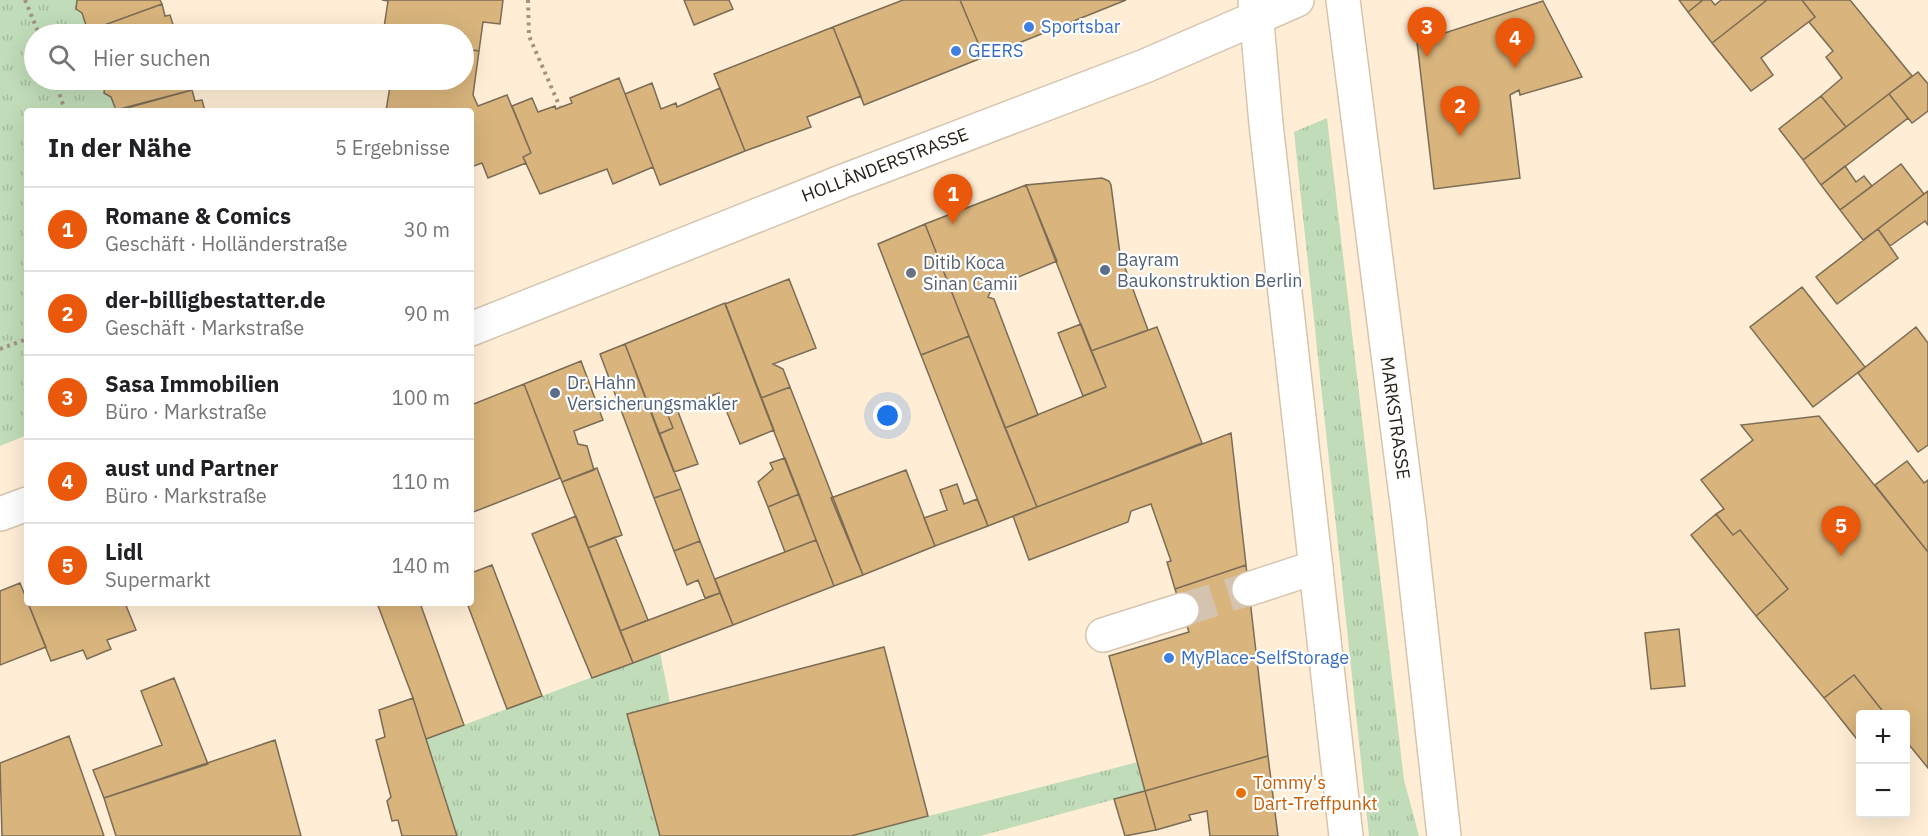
<!DOCTYPE html>
<html lang="de">
<meta charset="utf-8">
<style>
:root{--surface:#fff;--page:#f6f6f6;--text:#202124;--muted:#757577;--line:#e0e0e0;--accent:#ea580c}
body{margin:0;font-family:"IBM Plex Sans",sans-serif;background:var(--page);color:var(--text)}
.controls{position:absolute;right:18px;bottom:18px;display:grid;overflow:hidden;border-radius:6px;box-shadow:0 6px 24px #0002}
.controls button{width:54px;height:54px;display:grid;place-items:center;padding:0;border:0;border-bottom:2px solid var(--line);background:var(--surface);color:var(--text);font:30px sans-serif}
.you{position:absolute;left:888px;top:416px;width:21px;height:21px;margin:-15px;border:4px solid #fff;border-radius:50%;background:#1a73e8;box-shadow:0 0 0 9px #1a73e833}
.badge{display:grid;place-items:center;width:39px;height:39px;border-radius:50%;background:var(--accent);color:#fff;font-size:20px;font-weight:700}
.pin{position:absolute;translate:-50% -50px;filter:drop-shadow(0 2px 3px #0008)}
.pin::after{content:'';position:absolute;top:32px;width:21px;height:18px;background:inherit;clip-path:polygon(0 0,100% 0,50% 100%)}
.list{margin:0;padding:0;list-style:none}
h2{display:flex;justify-content:space-between;align-items:center;height:78px;margin:0;padding:0 24px;font-size:26px}
h2 small{font-size:20px;font-weight:400;color:var(--muted)}
.list li{display:grid;grid-template-columns:39px 1fr auto;gap:18px;align-items:center;box-sizing:border-box;height:84px;padding:0 24px;border-top:2px solid var(--line)}
.list b{display:block;font-size:22px;white-space:nowrap}
.list p{margin:0;font-size:20px;white-space:nowrap;color:var(--muted)}
.list em{font-size:20px;font-style:normal;color:var(--muted)}
.icon{flex:none;width:33px;height:33px;fill:none;stroke:currentColor;stroke-width:2;stroke-linecap:round;stroke-linejoin:round}
.map{position:relative;flex:none;width:1928px;height:836px;overflow:hidden}
.search{position:absolute;background:var(--surface);box-shadow:0 6px 24px #0002;left:24px;top:24px;width:450px;height:66px;display:flex;align-items:center;gap:15px;box-sizing:border-box;padding:0 21px;border-radius:33px;color:var(--muted);font-size:22px}
.panel{position:absolute;background:var(--surface);box-shadow:0 6px 24px #0002;left:24px;top:108px;width:450px;height:498px;border-radius:6px}
.map>svg:first-child{display:block}
</style>
<div class="map">
<svg width="1928" height="836" viewBox="0 0 1928 836">
<defs>
<pattern id="grass-tufts" width="24" height="20" patternUnits="userSpaceOnUse" patternTransform="scale(1.5)"><rect width="24" height="20" fill="#c0dcb8"/><path d="M3 7l-1-3M5 7V3M7 7l1-3M15 17l-1-3M17 17v-4M19 17l1-3" fill="none" stroke="#a5bc9d"/></pattern>
</defs>
<rect width="100%" height="100%" fill="#ffedd5"/>
<!-- grass -->
<path fill="url(#grass-tufts)" d="M0,0h77l-1,9 6,4 7,21h-55v46h72l-2,13 7,4 5,14h-89v324l-27,11z
M1327,118l77,662 15,56h-50l-75,-704z
M660,652l10,51 -43,11 33,122h-203l-31,-97z
M1138,762l7,29 -165,45h-129z"/>
<!-- building -->
<path fill="#d9b47c" stroke="#7b6c56" stroke-width="1.5" d="M77,0h83l2,4 -74,27 -6,-18 -6,-4z
M382,0h121l-3,24 -17,-2 -4,29 -15,-2v-15h-81l5,-33z
M684,0h45l4,9 -39,16z
M903,0h57l24,57 -120,48 -31,-78z
M960,0h166l-142,57z
M1679,0h24l-15,12z
M1703,0h8l4,5 6,-5h46l-55,43 -24,-31z
M1767,0h35l13,17 -54,41 12,17 -22,16 -39,-48z
M1802,0h48l62,76 -66,51 -25,-31 21,-18 -16,-21 7,-6 -24,-29 6,-5z
M1543,1l39,76 -62,18 -1,-5 -9,5 10,83 -86,11 -17,-147z
M162,4l3,12 5,-1 6,19h-87l-1,-3z
M833,27l28,69 -54,21 4,10 -66,24 -31,-77z
M464,49l15,2 -6,44 5,11 29,-11 24,58 -8,4 3,6 -38,15 -6,-15 -11,4v-56h-85l5,-31h73z
M1918,72l10,12v27l-16,12 -23,-29z
M619,78l34,89 -40,17 -6,-15 -67,25 -17,-37 8,-4 -19,-47 20,-8 6,14 17,-6 1,3 16,-6 -2,-5z
M106,80h82l4,10 -76,20 -5,-13 -7,-4z
M652,83l9,26 15,-6 1,4 43,-19 25,63 -85,34 -35,-91z
M192,90l3,11 7,-1 3,11h-89z
M1889,94l19,24 -87,67 -18,-25z
M1821,96l25,31 -43,33 -24,-31z
M1901,164l23,30 -61,46 -23,-30z
M1845,166l11,16 8,-6 8,10 -32,24 -19,-25z
M1102,178l7,3 2,4 9,69 28,76 -57,21 -65,-166z
M1026,185l31,76 -65,27 -4,9 6,2 44,116 -33,13 -80,-204z
M1928,191v34l-3,-4 -35,25 -12,-17z
M925,224l44,112 -48,19 -43,-111z
M1878,229l20,29 -61,46 -21,-27z
M789,279l27,69 -43,16 10,5 7,18 -29,11 -36,-94z
M1802,287l63,80 -52,40 -63,-80z
M725,303l49,127 -34,14 -21,-51 -52,20 6,15 -14,6 -34,-90z
M1081,324l25,63 -23,9 -25,-63z
M1157,327l45,116 -165,64 -32,-79 101,-41 -15,-36z
M1916,327l12,16v102l-10,7 -60,-79z
M969,336l68,171 -49,19 -67,-171z
M625,344l56,145 -27,9 -54,-144z
M581,361l22,59 -29,11 4,13 9,2 7,24 -32,12 -38,-98z
M524,384l36,94 -89,35v-108z
M790,387l73,188 -29,11 -73,-188z
M677,409l21,55 -24,8 -15,-38 14,-6 -6,-15z
M1819,416l109,136v216l-22,-27v-27h-21l-31,-39 -30,23 -68,-82 32,-27 -48,-59 -7,5 -17,-21 8,-5 -23,-29 52,-40 -12,-15z
M1231,433l15,132 -71,24 -8,-27 4,-1 -20,-57 -20,7 -3,11 -99,38 -16,-44z
M785,458l14,36 -31,13 -10,-25 15,-13 -3,-6z
M1907,461l17,22 4,-3v72l-53,-67z
M597,468l25,67 -34,13 -26,-66z
M906,470l29,76 -72,29 -32,-77z
M957,484l7,20 13,-5 11,27 -53,20 -11,-28 23,-8 -7,-20z
M681,489l19,52 -26,10 -20,-53z
M799,494l17,46 -31,12 -17,-45z
M1716,514l17,21 7,-5 48,59 -32,27 -65,-81z
M576,516l57,147 -41,15 -60,-144z
M615,537l33,83 -28,11 -32,-83z
M816,540l18,46 -101,39 -18,-46z
M700,541l20,52 -15,5 -7,-18 -11,5 -13,-34z
M492,565l50,131 -35,13 -40,-106h4v-30z
M1246,565l22,191 -123,35 -36,-135 80,-24 -14,-43z
M20,583l26,64 -46,18v-74z
M720,593l13,32 -100,38 -13,-32z
M28,603h97l11,27 -29,10 4,9 -24,10 -4,-9 -32,11z
M377,603h43l44,122 -38,14 -13,-41z
M1679,629l6,57 -34,3 -6,-56z
M884,647l44,169 -77,20h-191l-33,-122z
M1854,675l31,39h-25v29l-36,-45z
M174,678l34,86 -104,34 -11,-28 69,-25 -21,-54z
M413,698l13,41 31,97h-55l-4,-16 -6,1 -5,-20 4,-4 -15,-57 9,-3 -6,-27z
M69,736l35,100h-102l-2,-73z
M275,740l26,96h-185l-12,-38z
M1268,756l10,80h-68l-3,-25 -18,4 2,5 -35,10 -11,-39z
M1145,791l11,39 -31,6 -11,-37z"/>
<g fill="none" stroke-linecap="round" stroke-linejoin="round">
<!-- minor-tunnel -->
<path stroke="#d4c4af" stroke-width="33" stroke-dasharray="33 16" stroke-linecap="butt" d="M1182,610l67,-21"/>
<!-- minor casing -->
<g stroke="#d6c5ae" stroke-width="36">
<path id="minor" d="M471,329l370,-147 304,-116 111,-48
M0,514l27,-10
M1249,589l67,-22
M1103,635l79,-25"/>
</g>
<!-- major casing -->
<g stroke="#d6c5ae" stroke-width="36">
<path id="major" d="M1255,0l11,124 80,712
M1343,0l66,519 35,317
M1256,18l41,-18"/>
</g>
<!-- path -->
<path stroke="#a09382" stroke-width="4" stroke-dasharray="3 4.5" stroke-linecap="butt" d="M25,0l14,34
M528,0l1,36 31,71
M55,80l10,31
M0,349l27,-10"/>
<!-- minor -->
<use href="#minor" stroke="#fff" stroke-width="33"/>
<!-- major -->
<use href="#major" stroke="#fff" stroke-width="33"/>
</g>
<!-- markers -->
<g fill="#3f7fe0" stroke="#fff" stroke-width="2">
<circle cx="1029" cy="27" r="6"/>
<circle cx="956" cy="51" r="6"/>
<circle cx="1169" cy="658" r="6"/>
</g>
<g fill="#5c6f8a" stroke="#fff" stroke-width="2">
<circle cx="1105" cy="270" r="6"/>
<circle cx="555" cy="393" r="6"/>
</g>
<circle fill="#6b7280" stroke="#fff" stroke-width="2" cx="911" cy="273" r="6"/>
<circle fill="#e8710a" stroke="#fff" stroke-width="2" cx="1241" cy="793" r="6"/>
<g text-anchor="middle" stroke-width="4.5" stroke-linejoin="round" paint-order="stroke">
<!-- shop labels -->
<g font-size="18" fill="#366cbe" stroke="#fff" text-anchor="start">
<text x="1041" y="33">Sportsbar</text>
<text x="968" y="57">GEERS</text>
<text x="1181" y="664">MyPlace-SelfStorage</text>
</g>
<!-- street labels -->
<g font-size="18" fill="#272118" stroke="#fff">
<text transform="translate(885 165) rotate(-21)" y="6">HOLLÄNDERSTRASSE</text>
<text transform="translate(1395 418) rotate(82)" y="6">MARKSTRASSE</text>
</g>
<!-- service labels -->
<g font-size="18" fill="#4e5e75" stroke="#fff" text-anchor="start">
<text x="1117" y="266">Bayram<tspan x="1117" dy="21">Baukonstruktion Berlin</tspan></text>
<text x="567" y="389">Dr. Hahn<tspan x="567" dy="21">Versicherungsmakler</tspan></text>
</g>
<!-- worship labels -->
<g font-size="18" fill="#5b616d" stroke="#fff" text-anchor="start">
<text x="923" y="269">Ditib Koca<tspan x="923" dy="21">Sinan Camii</tspan></text>
</g>
<!-- food labels -->
<g font-size="18" fill="#c56008" stroke="#fff" text-anchor="start">
<text x="1253" y="789">Tommy's<tspan x="1253" dy="21">Dart-Treffpunkt</tspan></text>
</g>
</g>
</svg>
<div class="controls">
<button>+</button>
<button>−</button>
</div>
<div class="you"></div>
<div class="pin badge" style="left:953px;top:224px">1</div>
<div class="pin badge" style="left:1460px;top:136px">2</div>
<div class="pin badge" style="left:1427px;top:57px">3</div>
<div class="pin badge" style="left:1515px;top:68px">4</div>
<div class="pin badge" style="left:1841px;top:556px">5</div>
<div class="search"><svg class="icon" aria-label="search" viewBox="0 0 24 24"><circle cx="10" cy="10" r="6"/><path d="M15 15l6 6"/></svg>Hier suchen</div>
<section class="panel">
<h2>In der Nähe<small>5 Ergebnisse</small></h2>
<ul class="list">
<li><span class="badge">1</span><div><b>Romane &amp; Comics</b><p>Geschäft · Holländerstraße</p></div><em>30 m</em></li>
<li><span class="badge">2</span><div><b>der-billigbestatter.de</b><p>Geschäft · Markstraße</p></div><em>90 m</em></li>
<li><span class="badge">3</span><div><b>Sasa Immobilien</b><p>Büro · Markstraße</p></div><em>100 m</em></li>
<li><span class="badge">4</span><div><b>aust und Partner</b><p>Büro · Markstraße</p></div><em>110 m</em></li>
<li><span class="badge">5</span><div><b>Lidl</b><p>Supermarkt</p></div><em>140 m</em></li>
</ul>
</section>
</div>
